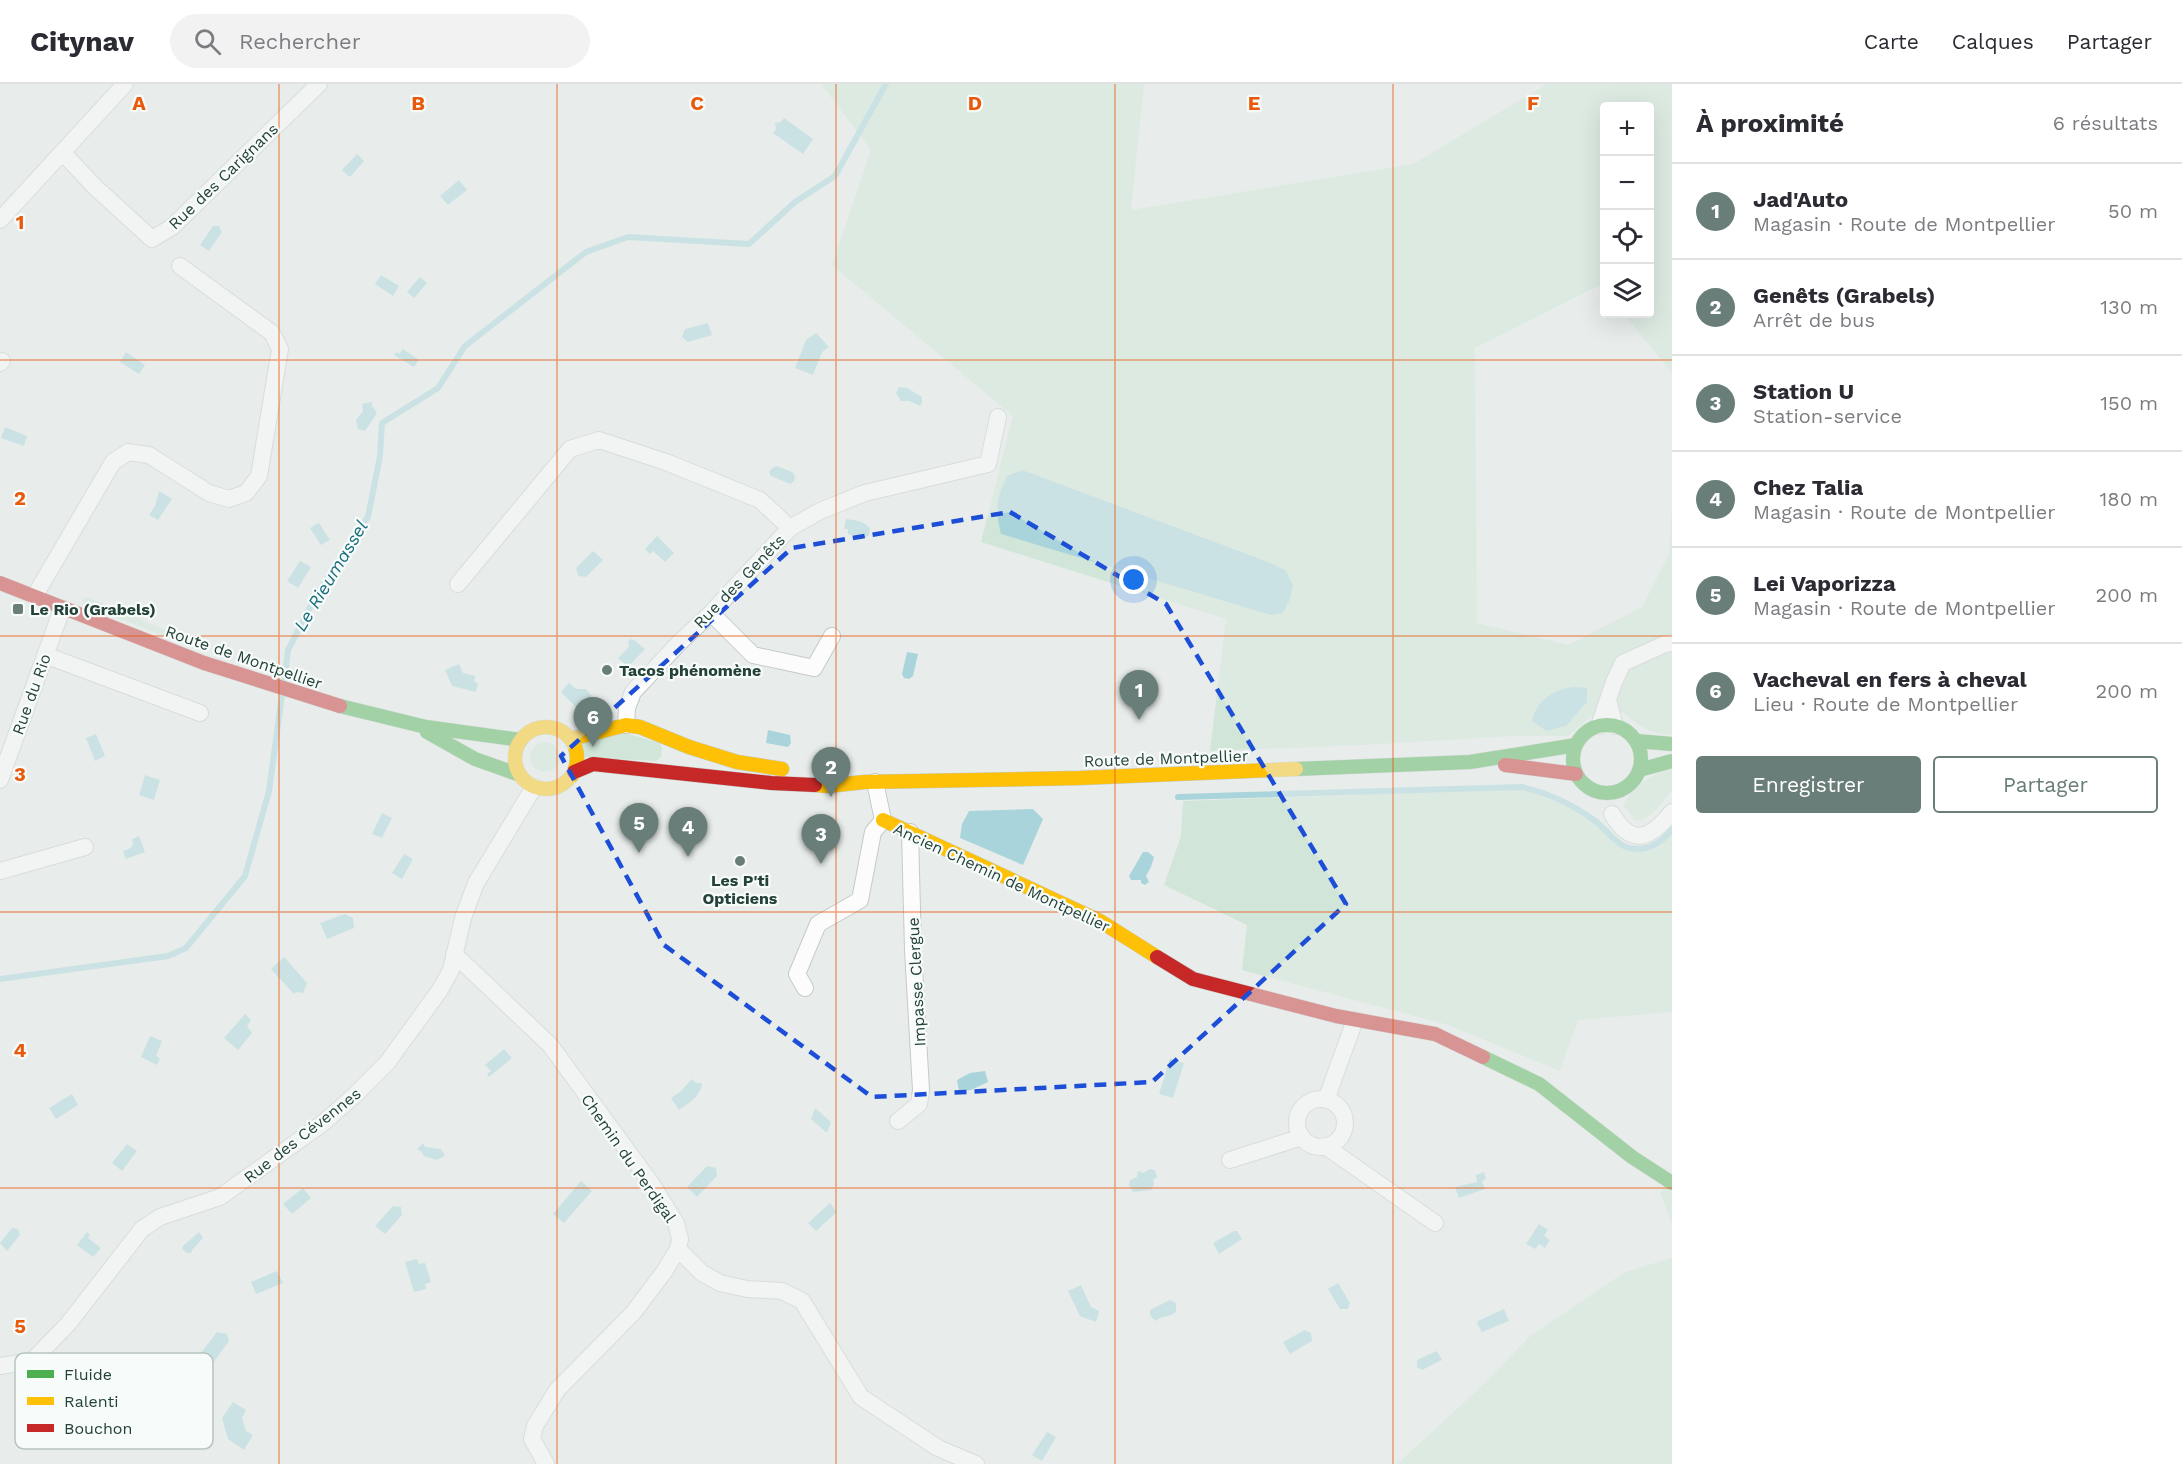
<!DOCTYPE html>
<html lang="fr">
<meta charset="utf-8">
<style>
:root{--surface:#fff;--page:#f2f2f3;--text:#2b2b33;--muted:#7c7c81;--line:#e1e1e2;--accent:#697e78}
body{margin:0;font-family:"Work Sans",sans-serif;background:var(--page);color:var(--text)}
.controls{position:absolute;right:18px;top:18px;display:grid;overflow:hidden;border-radius:6px;box-shadow:0 6px 24px #0002}
.controls button{width:54px;height:54px;display:grid;place-items:center;padding:0;border:0;border-bottom:2px solid var(--line);background:var(--surface);color:var(--text);font:30px sans-serif}
.you{position:absolute;left:1134px;top:496px;width:21px;height:21px;margin:-15px;border:4px solid #fff;border-radius:50%;background:#1a73e8;box-shadow:0 0 0 9px #1a73e833}
.badge{display:grid;place-items:center;width:39px;height:39px;border-radius:50%;background:var(--accent);color:#fff;font-size:20px;font-weight:700}
.pin{position:absolute;translate:-50% -50px;filter:drop-shadow(0 2px 3px #0008)}
.pin::after{content:'';position:absolute;top:32px;width:21px;height:18px;background:inherit;clip-path:polygon(0 0,100% 0,50% 100%)}
.list{margin:0;padding:0;list-style:none}
h2{display:flex;justify-content:space-between;align-items:center;height:78px;margin:0;padding:0 24px;font-size:26px}
h2 small{font-size:20px;font-weight:400;color:var(--muted)}
.list li{display:grid;grid-template-columns:39px 1fr auto;gap:18px;align-items:center;box-sizing:border-box;height:96px;padding:0 24px;border-top:2px solid var(--line)}
.list b{display:block;font-size:22px;white-space:nowrap}
.list p{margin:0;font-size:20px;white-space:nowrap;color:var(--muted)}
.list em{font-size:20px;font-style:normal;color:var(--muted)}
.actions{display:flex;gap:12px;padding:18px 24px}
.actions a{flex:1;padding:14px 0;border:2px solid var(--accent);border-radius:6px;text-align:center;font-size:21px;color:var(--accent)}
.actions .main{background:var(--accent);color:#fff}
.icon{flex:none;width:33px;height:33px;fill:none;stroke:currentColor;stroke-width:2;stroke-linecap:round;stroke-linejoin:round}
.map{position:relative;flex:none;width:1672px;height:1380px;overflow:hidden}
header{display:flex;align-items:center;gap:36px;box-sizing:border-box;height:84px;padding:0 30px;background:var(--surface);border-bottom:2px solid var(--line)}
header strong{font-size:28px}
nav{display:flex;gap:33px;margin-inline-start:auto;font-size:21px}
.search{width:420px;height:54px;background:var(--page);display:flex;align-items:center;gap:15px;box-sizing:border-box;padding:0 21px;border-radius:33px;color:var(--muted);font-size:22px}
main{display:flex}
aside{flex:1;background:var(--surface)}
.map>svg:first-child{display:block}
</style>
<header>
<strong>Citynav</strong>
<div class="search"><svg class="icon" aria-label="search" viewBox="0 0 24 24"><circle cx="10" cy="10" r="6"/><path d="M15 15l6 6"/></svg>Rechercher</div>
<nav><a>Carte</a><a>Calques</a><a>Partager</a></nav>
</header>
<main>
<div class="map">
<svg width="1672" height="1380" viewBox="0 0 1672 1380">
<rect width="100%" height="100%" fill="#e8edeb"/>
<!-- green -->
<path fill="#d1e6d8" d="M821,0h323l-13,126 282,-46 134,-80h125v289l-48,-59h26v-208h-46v184l-4,-5 -125,63 2,275 91,22 74,-38 27,-53 3,-51v232c-20,0 -35,-10 -50,-23l-30,4 -24,20h-53l-152,9 -153,6 16,-132 -245,-77 32,-126 -181,-151 39,-115z
M87,513l96,40 7,3 -5,4 -101,-39 -2,-5z
M621,648l39,11 2,6 -1,8 -5,4 -74,-4 -2,-13z
M530 673a15 15 0 1 1 30 0a15 15 0 1 1-30 0Z
M1672,684v22c-10,12 -21,32 -38,30l-6,-10 -5,-3c9,-22 28,-32 49,-39z
M1521,705l25,4 52,31 26,24 9,2 16,-1 15,-7 8,-9v179l-94,8 -18,51 -112,-46 -206,-55 5,-45 -83,-40 17,-49 2,-35z
M1672,1099v41l-12,-32z
M1672,1174v206h-275l86,-79 47,-49 95,-64z"/>
<!-- water -->
<path fill="#a9d4db" d="M784,34l29,21 -10,15 -30,-21 3,-4 -1,-6 6,-1z
M357,70l7,7 -14,16 -8,-7z
M459,96l8,10 -19,15 -8,-9z
M213,142h6l3,6 -13,19 -9,-6z
M381,191l18,11 -6,10 -18,-12z
M420,193l7,6 -13,15 -7,-6z
M708,239l4,12 -24,7 -6,-5 3,-8z
M816,249l13,14 -7,5 -9,23 -18,-7 11,-28z
M403,265l16,11 -5,7 -20,-12 3,-3 2,2z
M126,268l19,13 -6,9 -19,-12z
M899,303l8,1 15,9v6l-2,3 -11,-5h-8l-5,-8z
M372,318v4l5,7 -12,18 -7,-2 -2,-9 7,-9 -1,-7z
M5,343l22,9 -3,10 -23,-8z
M777,382l15,6 3,4 -1,5 -4,3 -19,-8 -2,-4 3,-4z
M1022,386l246,92 17,8 8,15 -3,14 -7,14 -12,2 -270,-81c-6,-25 -5,-35 6,-58z
M159,407l13,8 -14,21 -9,-5 6,-9z
M846,435c10,1 17,2 24,9l-1,7 -7,4 -14,-5v-5h-4z
M319,439l11,17 -9,5 -11,-17z
M657,452l17,17 -9,9 -12,-11 -3,3 -5,-5z
M593,467l10,9 -17,17 -8,-1 -2,-8z
M300,477l11,6 -13,21 -11,-7z
M631,555l3,1 11,9 -17,18 -10,-9 11,-11 -1,-5z
M907,568l11,2 -5,22 -4,3 -5,-1 -2,-4z
M459,580l4,9 12,3 -1,6 4,1 -2,9 -24,-6 -7,-16z
M569,599l7,6h10l6,7 -16,11 -15,-15z
M1576,603l11,1v14l-21,24 -20,5 -14,-10c5,-22 23,-33 44,-34z
M768,646l22,5 1,8 -3,4 -22,-4z
M96,650l9,22 -10,5 -9,-23z
M145,691l15,5 -6,20 -15,-5z
M1033,725l10,10 -20,46 -63,-27 2,-14 7,-13z
M382,729l10,5 -10,20 -10,-4z
M139,752l6,16 -19,7 -3,-8 8,-3 2,-4 -1,-5z
M1143,768h5l6,5 -3,10 -5,9 3,6 -4,3 -4,-2v-3h-10l-2,-4z
M404,770l9,5 -11,20 -10,-6z
M345,830l8,4 1,10 -27,11 -7,-16z
M284,873l23,26 -4,10 -7,-1 -2,2 -23,-25z
M245,930l6,6 -4,6 5,7 -14,17 -14,-12z
M150,952l12,5 -6,15 4,3 -3,6 -16,-8z
M504,965l8,9 -23,19 -2,-3 4,-3 -6,-6z
M1170,975l14,4 -11,35 -14,-4z
M985,987l3,11 -17,8 -12,1 -2,-11 13,-7z
M692,995l4,4h6c0,12 -14,21 -23,27l-8,-12 9,-6z
M72,1010l6,11 -22,14 -7,-11z
M815,1024l16,14 -4,11 -16,-14z
M423,1059l2,4 16,2 4,7 -9,4 -12,-4 -2,-4 -5,-3z
M127,1060l10,7 -15,20 -10,-8z
M707,1082l9,2 1,8 -20,21 -10,-10z
M1150,1085l5,1 2,7 -4,3 1,4 -3,6 -18,2 -4,-7 1,-5 7,-3 1,-6 5,2z
M1484,1088l2,6 -4,4 3,7 -26,9 -4,-11 22,-5 -1,-7z
M581,1097l11,10 -28,32 -11,-9z
M303,1104l8,10 -19,16 -9,-10z
M830,1119l7,9 -21,19 -8,-8z
M393,1122l8,1 1,8 -17,19 -10,-8z
M1539,1140l9,6 -4,6 6,4 -5,8 -6,-4 -4,5 -9,-5z
M12,1144l6,1 2,6 -13,16 -7,-8z
M1234,1147h3l5,8 -23,15 -6,-11z
M87,1148l3,3 -2,3 13,10 -8,9 -16,-12z
M199,1148l4,6 -11,12 -1,3h-4l-5,-4 1,-3z
M417,1175l2,5 6,-1 6,19 -6,2 1,5 -12,3 -9,-30z
M277,1187l6,12 -27,11 -5,-12z
M1338,1199l12,20 -2,6h-8l-12,-20z
M1081,1201l10,22 8,4 -3,11 -16,-6 -12,-25z
M1170,1216l6,3v9c-6,5 -15,4 -21,9l-5,-6v-5z
M1504,1225l5,12 -27,11 -5,-9 1,-2z
M1305,1246l6,3 1,8 -22,13 -7,-12z
M217,1248l10,2 2,7 -16,22 -13,-9z
M1437,1267l5,9 -20,10 -5,-3v-7z
M233,1318l13,8 -4,8 4,13 7,4 -9,15 -16,-11 -6,-21z
M1047,1348l9,5 -14,24 -10,-6z"/>
<g fill="none" stroke-linecap="round" stroke-linejoin="round">
<!-- stream -->
<path stroke="#a9d4db" stroke-width="6" d="M284,600l4,-34 30,-58 50,-75 12,-61 2,-33 56,-35 27,-42 121,-94 42,-15 121,7 46,-42 40,-26 51,-92
M1178,713l344,-10c26,6 50,17 72,33 10,7 21,23 32,27 19,6 34,-3 46,-17
M0,895l168,-23 18,-8 59,-72 24,-85 13,-96"/>
<!-- street casing -->
<g stroke="#c5cac8" stroke-width="18">
<path id="street" d="M63,69l32,34 57,52 20,-12 147,-143
M0,136l125,-136
M0,279l2,-2
M458,500l112,-135 29,-9 67,22 94,38 30,28
M34,513l79,-135 15,-10 21,3 60,38 20,6 17,-6 13,-17 21,-127 -8,-16 -92,-67
M711,529l42,42 61,13 18,-32
M45,571l155,58
M1608,616l7,26
M626,641l1,-17 6,-16 46,-49 32,-30 79,-85 30,-17 45,-18 123,-29 10,-47
M1599,642l15,-44 9,-19 42,-19 7,-1
M0,696l62,-171
M1612,730c20,34 39,24 60,-2
M0,787l85,-24
M454,870l96,91 101,138 25,40 4,16 -2,10 -14,23 -31,41 -76,77 -22,36 -3,13 14,25
M805,904l-8,-14 21,-50 42,-24 13,-68 10,-12 -8,-38
M1297 1039a24 24 0 1 1 48 0a24 24 0 1 1-48 0Z
M1326,1016l29,-80
M898,1037l21,-17 2,-14 -8,-140 -3,-118
M1325,1062l110,77
M1230,1076l72,-23
M678,1165l24,24 18,10 27,6 35,2 20,10 59,96 77,51 38,16
M0,1282l32,-5 36,-37 74,-95 18,-12 60,-20 103,-74 32,-28 32,-32 53,-73 11,-20 12,-52 13,-35 58,-96"/>
</g>
<!-- fast casing -->
<g stroke="#c3cbc8" stroke-width="15">
<path id="fast" d="M340,622l86,21 95,13
M1573 675a34 34 0 1 1 68 0a34 34 0 1 1-68 0Z
M427,648l48,27 45,16
M1636,657l36,3
M1296,685l174,-7 106,-17
M1639,686l33,-9
M1483,973l56,27 93,73 40,26"/>
</g>
<!-- slow casing -->
<g stroke="#c3cbc8" stroke-width="15">
<path id="slow" d="M515 674a31 31 0 1 1 62 0a31 31 0 1 1-62 0Z
M571,655l55,-14 14,2 49,20 48,15 45,7
M815,701l13,1 36,-4 215,-4 217,-9
M883,736l217,101 57,36"/>
</g>
<!-- jam casing -->
<g stroke="#c3cbc8" stroke-width="15">
<path id="jam" d="M0,499l204,80 136,43
M1505,681l71,9
M574,688l19,-8 178,19 44,2
M1157,873l36,22 143,37 99,18 48,23"/>
</g>
<!-- street -->
<use href="#street" stroke="#fcfcfc" stroke-width="16"/>
<!-- fast -->
<use href="#fast" stroke="#4caf50" stroke-width="14"/>
<!-- slow -->
<use href="#slow" stroke="#ffc107" stroke-width="14"/>
<!-- jam -->
<use href="#jam" stroke="#c62828" stroke-width="14"/>
</g>
<!-- marked area -->
<path d="M0 0H1672V1380H0ZM1010,428l156,92 180,300 -194,178 -280,15 -208,-152 -103,-189 231,-208z" fill="#e8edeb" fill-opacity=".55" fill-rule="evenodd"/>
<path fill="none" stroke="#1d4ed8" stroke-width="4.5" stroke-dasharray="12 8" stroke-linejoin="round" d="M1010,428l156,92 180,300 -194,178 -280,15 -208,-152 -103,-189 231,-208z"/>
<!-- grid -->
<path fill="none" stroke="#e8590c" stroke-width="1.5" stroke-opacity="0.55" d="M279,0v1380M557,0v1380M836,0v1380M1115,0v1380M1393,0v1380M0,276h1672M0,552h1672M0,828h1672M0,1104h1672"/>
<!-- markers -->
<g fill="#697e78" stroke="#f7fbf9" stroke-width="2">
<rect x="12" y="519" width="12" height="12" rx="3"/>
<circle cx="607" cy="586" r="6"/>
<circle cx="740" cy="777" r="6"/>
</g>
<g text-anchor="middle" stroke-width="4.5" stroke-linejoin="round" paint-order="stroke">
<!-- street labels -->
<g font-size="16" fill="#24423a" stroke="#f7fbf9">
<text transform="translate(223 92) rotate(-44)" y="6">Rue des Carignans</text>
<text transform="translate(739 497) rotate(-46)" y="6">Rue des Genêts</text>
<text transform="translate(244 573) rotate(19)" y="6">Route de Montpellier</text>
<text transform="translate(31 610) rotate(-70)" y="6">Rue du Rio</text>
<text transform="translate(1166 674) rotate(-2)" y="6">Route de Montpellier</text>
<text transform="translate(1002 793) rotate(25)" y="6">Ancien Chemin de Montpellier</text>
<text transform="translate(916 898) rotate(-93)" y="6">Impasse Clergue</text>
<text transform="translate(302 1051) rotate(-38)" y="6">Rue des Cévennes</text>
<text transform="translate(629 1074) rotate(55)" y="6">Chemin du Perdigal</text>
</g>
<!-- poi labels -->
<g font-size="16" font-weight="bold" fill="#24423a" stroke="#f7fbf9" text-anchor="start">
<text x="30" y="531">Le Rio (Grabels)</text>
<text x="619" y="592">Tacos phénomène</text>
<text x="740" y="802" text-anchor="middle">Les P'ti<tspan x="740" dy="18">Opticiens</tspan></text>
</g>
<!-- water labels -->
<g font-size="18" font-style="italic" fill="#1c6f80" stroke="#f7fbf9">
<text transform="translate(331 492) rotate(-59)" y="6">Le Rieumassel</text>
</g>
</g>
<!-- legend -->
<rect x="15" y="1269" width="198" height="96" rx="9" fill="#f7fbf9" stroke="#b8c4c0" stroke-width="1.5"/>
<rect x="27" y="1286" width="27" height="8" fill="#4caf50"/>
<rect x="27" y="1313" width="27" height="8" fill="#ffc107"/>
<rect x="27" y="1340" width="27" height="8" fill="#c62828"/>
<g font-size="16" fill="#24423a">
<text x="64" y="1296">Fluide</text>
<text x="64" y="1323">Ralenti</text>
<text x="64" y="1350">Bouchon</text>
</g>
<g font-size="20" text-anchor="middle" font-weight="bold" fill="#e8590c" stroke="#f7fbf9" stroke-width="4.5" stroke-linejoin="round" paint-order="stroke">
<text x="139" y="26">A</text>
<text x="418" y="26">B</text>
<text x="697" y="26">C</text>
<text x="975" y="26">D</text>
<text x="1254" y="26">E</text>
<text x="1533" y="26">F</text>
<text x="20" y="145">1</text>
<text x="20" y="421">2</text>
<text x="20" y="697">3</text>
<text x="20" y="973">4</text>
<text x="20" y="1249">5</text>
</g>
</svg>
<div class="controls">
<button>+</button>
<button>−</button>
<button><svg class="icon" aria-label="locate" viewBox="0 0 24 24"><circle cx="12" cy="12" r="6"/><path d="M12 2v4M12 18v4M2 12h4M18 12h4"/></svg></button>
<button><svg class="icon" aria-label="layers" viewBox="0 0 24 24"><path d="M12 4l9 5-9 5-9-5zM3 14l9 5 9-5"/></svg></button>
</div>
<div class="you"></div>
<div class="pin badge" style="left:1139px;top:636px">1</div>
<div class="pin badge" style="left:831px;top:713px">2</div>
<div class="pin badge" style="left:821px;top:780px">3</div>
<div class="pin badge" style="left:688px;top:773px">4</div>
<div class="pin badge" style="left:639px;top:769px">5</div>
<div class="pin badge" style="left:593px;top:663px">6</div>
</div>
<aside>
<h2>À proximité<small>6 résultats</small></h2>
<ul class="list">
<li><span class="badge">1</span><div><b>Jad'Auto</b><p>Magasin · Route de Montpellier</p></div><em>50 m</em></li>
<li><span class="badge">2</span><div><b>Genêts (Grabels)</b><p>Arrêt de bus</p></div><em>130 m</em></li>
<li><span class="badge">3</span><div><b>Station U</b><p>Station-service</p></div><em>150 m</em></li>
<li><span class="badge">4</span><div><b>Chez Talia</b><p>Magasin · Route de Montpellier</p></div><em>180 m</em></li>
<li><span class="badge">5</span><div><b>Lei Vaporizza</b><p>Magasin · Route de Montpellier</p></div><em>200 m</em></li>
<li><span class="badge">6</span><div><b>Vacheval en fers à cheval</b><p>Lieu · Route de Montpellier</p></div><em>200 m</em></li>
</ul>
<div class="actions"><a class="main">Enregistrer</a><a>Partager</a></div>
</aside>
</main>
